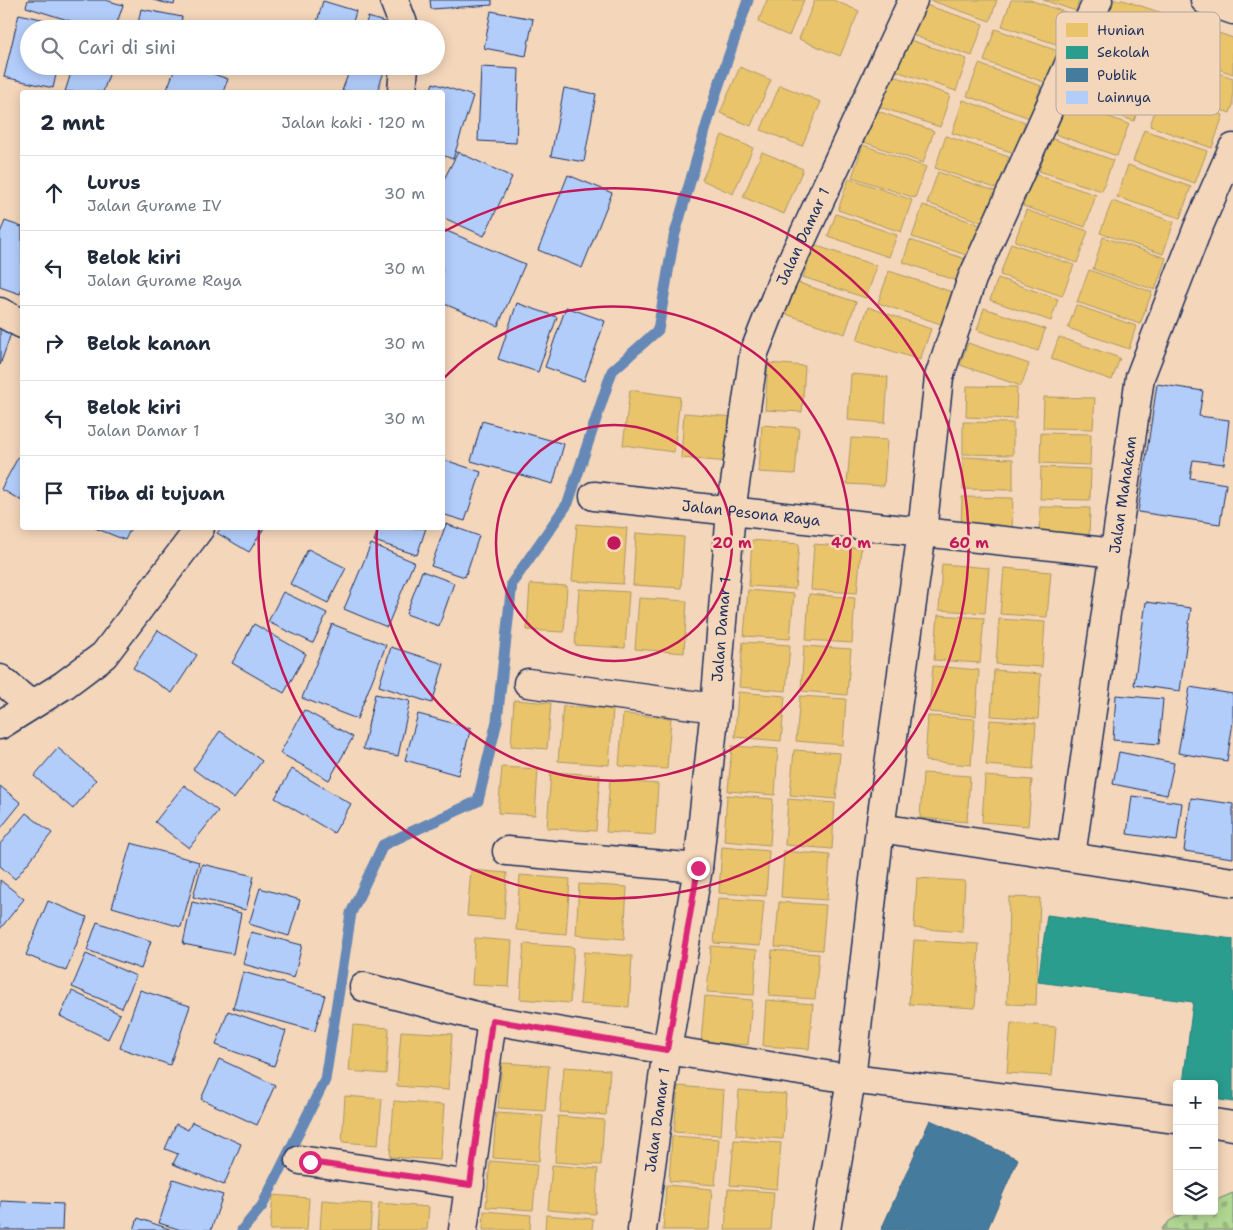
<!DOCTYPE html>
<html lang="id">
<meta charset="utf-8">
<style>
:root{--surface:#fff;--page:#f2f2f3;--text:#1f2937;--muted:#747a83;--line:#e0e1e3}
body{margin:0;font-family:"Shantell Sans",sans-serif;background:var(--page);color:var(--text)}
.controls{position:absolute;right:15px;bottom:15px;display:grid;overflow:hidden;border-radius:5px;box-shadow:0 2px 12px #0003}
.controls button{width:45px;height:45px;display:grid;place-items:center;padding:0;border:0;border-bottom:1px solid var(--line);background:var(--surface);color:var(--text);font:25px sans-serif}
.stop{position:absolute;width:15px;height:15px;margin:-11px;border:4px solid #db2777;border-radius:50%;background:#fff}
.stop.end{background:#db2777;border-color:#fff;box-shadow:0 1px 5px #0008}
.list{margin:0;padding:0;list-style:none}
h2{display:flex;justify-content:space-between;align-items:center;height:65px;margin:0;padding:0 20px;font-size:21px}
h2 small{font-size:16px;font-weight:400;color:var(--muted)}
.list li{display:grid;grid-template-columns:32px 1fr auto;gap:15px;align-items:center;box-sizing:border-box;height:75px;padding:0 20px;border-top:1px solid var(--line)}
.list b{display:block;font-size:19px;white-space:nowrap}
.list p{margin:0;font-size:16px;white-space:nowrap;color:var(--muted)}
.list em{font-size:16px;font-style:normal;color:var(--muted)}
.icon{flex:none;width:28px;height:28px;fill:none;stroke:currentColor;stroke-width:2;stroke-linecap:round;stroke-linejoin:round}
.map{position:relative;flex:none;width:1233px;height:1230px;overflow:hidden}
.search{position:absolute;background:var(--surface);box-shadow:0 2px 12px #0003;left:20px;top:20px;width:425px;height:55px;display:flex;align-items:center;gap:12px;box-sizing:border-box;padding:0 18px;border-radius:28px;color:var(--muted);font-size:19px}
.panel{position:absolute;background:var(--surface);box-shadow:0 2px 12px #0003;left:20px;top:90px;width:425px;height:440px;border-radius:5px}
.map>svg:first-child{display:block}
</style>
<div class="map">
<svg width="1233" height="1230" viewBox="0 0 1233 1230">
<defs>
<pattern id="cemetery-stones" width="16" height="16" patternUnits="userSpaceOnUse" patternTransform="scale(1.25)"><rect width="16" height="16" fill="#b1d692"/><path d="M2 7V4a2 2 0 0 1 4 0v3zM10 15v-3a2 2 0 0 1 4 0v3z" fill="#98b880"/></pattern>
</defs>
<rect width="100%" height="100%" fill="#f4d6ba"/>
<filter id="ink" filterUnits="userSpaceOnUse"><feTurbulence type="fractalNoise" baseFrequency=".02" numOctaves="2"/><feDisplacementMap in="SourceGraphic" scale="10" xChannelSelector="R" yChannelSelector="G"/><feConvolveMatrix kernelMatrix="1 2 1 2 8 2 1 2 1" color-interpolation-filters="sRGB"/></filter>
<g filter="url(#ink)">
<!-- cemetery -->
<path fill="url(#cemetery-stones)" stroke="#668278" d="M1233,1193v37h-72c13,-18 33,-19 53,-19v-10z"/>
<!-- homes -->
<path fill="#e9c46a" stroke="#ab9766" d="M767,0h37l-15,36 -31,-14z
M815,0h18l26,11 -19,45 -41,-17z
M929,0h68l-7,21z
M1011,0h19l46,16 -11,31 -63,-21z
M1043,0h36l-3,11z
M1110,0h13l51,17 -11,32 -63,-21z
M920,3l63,21 -11,32 -63,-22z
M1190,23l43,15v36l-55,-19z
M995,29l63,22 -11,32 -63,-22z
M904,38l63,21 -11,32 -63,-21z
M1178,59l55,19v27l-3,8 -63,-22z
M979,64l62,22 -11,32 -63,-22z
M740,67l31,13 -20,46 -31,-13z
M1083,67l62,22 -11,32 -62,-22z
M888,74l62,21 -10,32 -63,-21z
M780,85l41,17 -19,44 -41,-16z
M1160,95l63,20 -11,33 -62,-22z
M963,100l62,22 -10,31 -63,-20z
M1066,102l63,22 -12,32 -62,-22z
M872,109l62,22 -11,32 -62,-22z
M1144,130l63,21 -12,32 -62,-22z
M722,135l31,13 -20,46 -31,-14z
M946,136l63,21 -11,32 -63,-21z
M1050,138l63,22 -11,31 -63,-20z
M863,145l63,22 -11,31 -63,-21z
M762,152l41,17 -19,45 -41,-17z
M1128,165l63,22 -11,31 -63,-21z
M938,172l63,21 -11,32 -63,-22z
M1034,174l62,21 -11,32 -62,-21z
M849,178l63,22 -11,32 -63,-22z
M1112,201l62,21 -11,32 -63,-21z
M923,205l63,22 -11,31 -63,-21z
M1026,210l62,21 -11,32 -62,-22z
M836,214l61,21 -8,22 -61,-21z
M1103,237l63,21 -11,32 -62,-21z
M910,240l61,21 -8,22 -60,-21z
M1011,243l63,22 -12,31 -62,-21z
M814,245l63,21 -11,32 -63,-21z
M1089,270l63,22 -12,32 -63,-22z
M889,271l63,21 -11,32 -63,-21z
M998,278l60,21 -7,22 -61,-21z
M793,281l63,21 -11,32 -62,-21z
M1076,305l60,21 -7,23 -61,-21z
M868,307l63,22 -11,31 -63,-20z
M984,308l61,21 -7,22 -61,-21z
M1059,337l61,21 -8,22 -61,-21z
M968,343l61,21 -8,22 -61,-21z
M768,363l37,3 -3,46 -37,-2z
M851,374l37,3 -3,46 -37,-3z
M967,386l50,1 -1,32 -50,-2z
M630,390l50,7 -6,55 -51,-7z
M1044,397l51,1 -2,31 -50,-1z
M684,413l50,4 -4,45 -49,-4z
M963,422l50,1v32l-50,-1z
M762,425l37,3 -4,46 -36,-2z
M1041,433l50,1 -1,31 -50,-2z
M851,438l36,2 -3,46 -37,-2z
M963,457l50,2v31l-50,-1z
M1041,467l50,2 -1,31 -50,-1z
M962,497l51,1 -1,31 -51,-1z
M1040,507l50,1 -1,31 -50,-1z
M577,524l50,4 -4,56 -51,-3z
M636,533l48,4 -3,51 -48,-3z
M752,540l47,4 -4,45 -46,-3z
M814,544l47,4 -4,45 -46,-3z
M942,564l47,4 -4,45 -46,-3z
M1004,568l47,4 -4,45 -47,-3z
M530,584l37,2 -3,46 -37,-2z
M579,589l50,3 -4,56 -50,-3z
M748,590l46,4 -4,45 -46,-3z
M809,594l46,4 -3,45 -46,-3z
M639,598l48,3 -3,52 -49,-4z
M938,615l46,3 -4,45 -46,-3z
M999,619l46,3 -3,45 -46,-3z
M743,642l47,3 -4,46 -47,-4z
M804,646l47,3 -4,46 -46,-4z
M933,666l46,4 -3,46 -47,-4z
M994,670l47,4 -3,45 -47,-3z
M738,692l47,4 -4,45 -46,-4z
M800,696l46,3 -3,46 -47,-4z
M514,700l37,3 -4,46 -36,-3z
M563,706l50,3 -4,56 -51,-4z
M623,714l48,4 -4,51 -48,-3z
M928,716l47,3 -4,46 -46,-4z
M990,720l46,3 -3,46 -47,-4z
M732,746l46,3 -3,46 -47,-4z
M794,750l46,3 -4,46 -46,-4z
M502,767l36,2 -3,46 -37,-2z
M551,772l49,3 -4,56 -49,-3z
M923,773l47,3 -3,46 -47,-4z
M985,776l47,4 -4,46 -46,-4z
M610,780l48,4 -3,51 -49,-3z
M727,795l46,4 -3,46 -46,-4z
M788,799l47,4 -3,46 -47,-4z
M722,847l47,4 -3,45 -47,-3z
M784,851l46,4 -3,45 -46,-3z
M471,870l36,3 -3,46 -37,-3z
M520,875l50,4 -4,55 -50,-4z
M917,878l48,3 -3,51 -48,-4z
M579,884l48,3 -3,52 -48,-4z
M1009,897l31,1 -4,107 -29,-1z
M718,898l46,3 -4,45 -46,-3z
M779,902l47,3 -4,45 -47,-3z
M475,938l37,3 -3,46 -37,-2z
M914,940l65,4 -4,64 -66,-4z
M524,944l50,3 -4,56 -50,-4z
M711,946l46,4 -3,45 -47,-3z
M772,950l47,4 -4,45 -46,-3z
M584,952l48,4 -3,51 -49,-3z
M705,996l47,4 -4,45 -47,-3z
M766,1000l47,4 -4,45 -46,-3z
M1011,1023l45,4 -4,49 -45,-3z
M353,1025l36,3 -3,46 -37,-3z
M401,1031l51,3 -4,56 -51,-4z
M502,1063l47,3 -4,45 -47,-3z
M564,1067l46,3 -4,45 -46,-3z
M678,1086l46,4 -3,45 -47,-3z
M739,1090l47,4 -3,45 -47,-4z
M345,1096l37,3 -4,46 -36,-3z
M394,1101l50,4 -4,55 -50,-3z
M496,1113l47,3 -4,45 -46,-3z
M558,1116l46,4 -3,45 -46,-3z
M672,1136l47,3 -4,46 -46,-4z
M734,1140l47,3 -4,46 -47,-4z
M490,1161l47,4 -4,45 -47,-3z
M552,1165l46,4 -3,45 -47,-4z
M666,1185l46,4 -3,41h-46z
M728,1189l46,3 -3,38h-46z
M273,1195l36,3 -2,32h-37z
M322,1200l50,4 -2,26h-50z
M379,1203l50,4 -2,23h-50z
M484,1211l47,4 -1,15h-47z
M546,1215l47,4 -1,11h-47z"/>
<!-- schools -->
<path fill="#2a9d8f" stroke="#267c80" d="M1047,915l186,24v163l-19,-3v-15h-31l10,-82 -155,-20z"/>
<!-- public -->
<path fill="#457b9d" stroke="#38648a" d="M930,1120l88,39 -31,71h-106z"/>
<g fill="none" stroke-linecap="round" stroke-linejoin="round">
<!-- stream -->
<path stroke="#6588b6" stroke-width="11" d="M242,1230l20,-24 63,-126 26,-167 32,-68 95,-44 19,-80 15,-138 56,-80 44,-132 46,-41 16,-93 42,-144 32,-93"/>
</g>
<!-- building -->
<path fill="#b3cdfb" stroke="#1b2f5e" d="M28,0h77l18,5 -8,24h-19l-70,-22z
M153,0h22l-1,5z
M430,0h62v5l-61,4z
M323,1l33,10 -5,18h-36z
M141,9l41,8 -2,12h-43z
M491,11l42,8 -7,37 -42,-8z
M19,14l49,11 -1,4h-38v37h29l-5,22 -49,-11z
M368,17l32,10 -1,2h-35z
M73,66h39l-9,26h-38z
M176,66h14l38,13 -5,13h-57z
M309,66h31l-2,9z
M351,66h35l-9,26 -35,-1z
M481,67l38,2 -3,74 -38,-2z
M433,83l40,13 -20,63 -11,-4v-63h-12z
M564,88l32,6 -12,68 -33,-6z
M458,152l54,25 -28,59 -42,-19v-34z
M568,175l44,18 -30,75 -44,-18z
M5,221l17,6v60l-2,7 -20,-7v-54z
M442,229l83,35 -27,62 -56,-23z
M517,303l40,14 -19,55 -40,-13z
M566,307l39,14 -21,60 -39,-14z
M0,317l15,5 -15,43z
M1157,384l46,7 -4,25 30,4 -5,44 -31,-4 -3,18 36,6 -6,40 -82,-12z
M482,421l82,23 -11,40 -82,-23z
M22,450v51l-21,-12z
M442,459l39,13 -16,49 -23,-7z
M446,524l33,12 -14,41 -34,-11z
M95,528h36l-6,12z
M221,528h43l-15,24 -32,-19z
M379,528h47l-9,27 -43,-14z
M371,544l43,18 -27,65 -43,-18z
M308,549l38,19 -18,35 -38,-19z
M422,571l32,12 -15,43 -33,-12z
M283,592l44,21 -14,30 -45,-21z
M1146,602l45,6 -11,83 -46,-6z
M254,624l52,30 -22,39 -52,-30z
M332,624l54,21 -29,74 -55,-21z
M158,630l39,25 -25,38 -39,-25z
M391,647l53,17 -12,39 -53,-17z
M1190,687l43,7v28l-6,39 -49,-8z
M375,694l35,7 -12,55 -35,-7z
M1116,695l47,4 -4,45 -46,-4z
M304,710l49,27 -24,43 -49,-27z
M418,714l53,14 -13,47 -53,-15z
M220,731l42,30 -28,38 -41,-30z
M58,748l38,32 -23,29 -39,-33z
M1119,752l55,11 -7,32 -54,-11z
M292,769l59,35 -17,29 -59,-35z
M184,785l34,26 -29,37 -34,-26z
M0,786l21,17 -21,26z
M1132,796l50,7 -5,38 -50,-7z
M1191,798l42,6v54l-49,-7z
M26,813l26,20 -37,46 -15,-13v-22z
M131,843l68,19 -18,65 -69,-20z
M202,864l52,12 -8,34 -53,-13z
M0,880l24,19 -24,30z
M260,888l40,12 -11,36 -40,-12z
M48,901l39,16 -21,54 -40,-16z
M192,902l49,11 -8,41 -50,-10z
M97,922l54,19 -10,28 -54,-19z
M251,932l51,13 -8,33 -51,-14z
M86,954l50,22 -14,32 -50,-21z
M243,972l82,23 -10,36 -82,-23z
M140,990l50,16 -20,59 -50,-17z
M72,991l48,23 -12,25 -48,-23z
M228,1011l58,20 -12,35 -58,-21z
M219,1059l56,26 -18,40 -56,-26z
M192,1122l49,22 -17,41 -51,-21 5,-10 -13,-5 11,-25 12,6z
M173,1179l50,16 -12,35h-30l-22,-7z
M1,1201l62,3 -1,26h-62z
M138,1218l34,12h-38z"/>
<g fill="none" stroke-linecap="round" stroke-linejoin="round">
<!-- minor casing -->
<g stroke="#1b2f5e" stroke-width="31">
<g id="minor">
<path d="M394,0l11,29"/>
<path d="M1205,0l28,10"/>
<path d="M402,92l2,-26"/>
<path d="M0,312l22,12"/>
<path id="s1" d="M594,496l521,57"/>
<path d="M0,679l31,26"/>
<path d="M528,683l187,25"/>
<path d="M0,725l64,-40 40,-30 96,-127"/>
<path d="M880,828l353,54"/>
<path d="M507,851l191,17"/>
<path id="s2" d="M1071,856l69,-479 57,-147 36,-82"/>
<path d="M364,987l128,33 175,30 184,29 326,40"/>
<path d="M1214,1123l19,3"/>
<path d="M300,1160l170,25"/>
<path d="M463,1230l29,-210"/>
<path id="s3" d="M642,1230l25,-180 31,-182 17,-160 16,-197 23,-158 27,-69 132,-284"/>
<path d="M826,1230l25,-151 29,-251 42,-296 17,-155 33,-98 126,-279"/>
</g>
</g>
<!-- minor -->
<use href="#minor" stroke="#f4d6ba" stroke-width="28"/>
</g>
</g>
<g fill="none" stroke-linecap="round" stroke-linejoin="round" filter="url(#ink)">
<!-- route -->
<path stroke="#db2777" stroke-width="6" d="M310,1162l160,23 22,-165 175,30 31,-182"/>
</g>
<!-- distance rings -->
<g fill="none" stroke="#c2185b" stroke-width="2.5">
<circle cx="614" cy="543" r="118"/>
<path d="M444 378A237 237 0 1 1 377 529"/>
<path d="M445 231A355 355 0 1 1 259 528"/>
</g>
<g text-anchor="middle" stroke-width="5" stroke-linejoin="round" paint-order="stroke">
<!-- street labels -->
<g font-size="15" fill="#1b2f5e" stroke="#f4d6ba">
<text dy="5" stroke="none"><textPath href="#s3" startOffset="1011">Jalan Damar 1</textPath></text>
<text dy="5" stroke="none"><textPath href="#s2" startOffset="365">Jalan Mahakam</textPath></text>
<text dy="5" stroke="none"><textPath href="#s1" startOffset="158">Jalan Pesona Raya</textPath></text>
<text dy="5" stroke="none"><textPath href="#s3" startOffset="606">Jalan Damar 1</textPath></text>
<text dy="5" stroke="none"><textPath href="#s3" startOffset="111">Jalan Damar 1</textPath></text>
</g>
</g>
<!-- legend -->
<rect x="1056" y="12" width="164" height="103" rx="8" fill="#f4d6ba" stroke="#b3a49e" stroke-width="1"/>
<rect x="1066" y="23" width="22" height="14" fill="#e9c46a"/>
<rect x="1066" y="46" width="22" height="13" fill="#2a9d8f"/>
<rect x="1066" y="68" width="22" height="14" fill="#457b9d"/>
<rect x="1066" y="91" width="22" height="13" fill="#b3cdfb"/>
<g font-size="14" fill="#1b2f5e">
<text x="1097" y="35">Hunian</text>
<text x="1097" y="57">Sekolah</text>
<text x="1097" y="80">Publik</text>
<text x="1097" y="102">Lainnya</text>
</g>
<circle cx="614" cy="543" r="8" fill="#c2185b" stroke="#f4d6ba" stroke-width="2.5"/>
<g font-size="15" text-anchor="middle" font-weight="bold" fill="#c2185b" stroke="#f4d6ba" stroke-width="5" stroke-linejoin="round" paint-order="stroke">
<text x="732" y="548">20 m</text>
<text x="851" y="548">40 m</text>
<text x="969" y="548">60 m</text>
</g>
</svg>
<div class="controls">
<button>+</button>
<button>−</button>
<button><svg class="icon" aria-label="layers" viewBox="0 0 24 24"><path d="M12 4l9 5-9 5-9-5zM3 14l9 5 9-5"/></svg></button>
</div>
<div class="stop" style="left:310px;top:1162px"></div>
<div class="stop end" style="left:698px;top:868px"></div>
<div class="search"><svg class="icon" aria-label="search" viewBox="0 0 24 24"><circle cx="10" cy="10" r="6"/><path d="M15 15l6 6"/></svg>Cari di sini</div>
<section class="panel">
<h2>2 mnt<small>Jalan kaki · 120 m</small></h2>
<ul class="list">
<li><svg class="icon" aria-label="ahead" viewBox="0 0 24 24"><path d="M12 20V5M6 11l6-6 6 6"/></svg><div><b>Lurus</b><p>Jalan Gurame IV</p></div><em>30 m</em></li>
<li><svg class="icon" aria-label="left" viewBox="0 0 24 24"><path d="M17 20v-9H6M10 6l-5 5 5 5"/></svg><div><b>Belok kiri</b><p>Jalan Gurame Raya</p></div><em>30 m</em></li>
<li><svg class="icon" aria-label="right" viewBox="0 0 24 24"><path d="M7 20v-9h11M14 6l5 5-5 5"/></svg><div><b>Belok kanan</b></div><em>30 m</em></li>
<li><svg class="icon" aria-label="left" viewBox="0 0 24 24"><path d="M17 20v-9H6M10 6l-5 5 5 5"/></svg><div><b>Belok kiri</b><p>Jalan Damar 1</p></div><em>30 m</em></li>
<li><svg class="icon" aria-label="arrive" viewBox="0 0 24 24"><path d="M6 21V4h12l-3 4 3 4H6"/></svg><div><b>Tiba di tujuan</b></div></li>
</ul>
</section>
</div>
